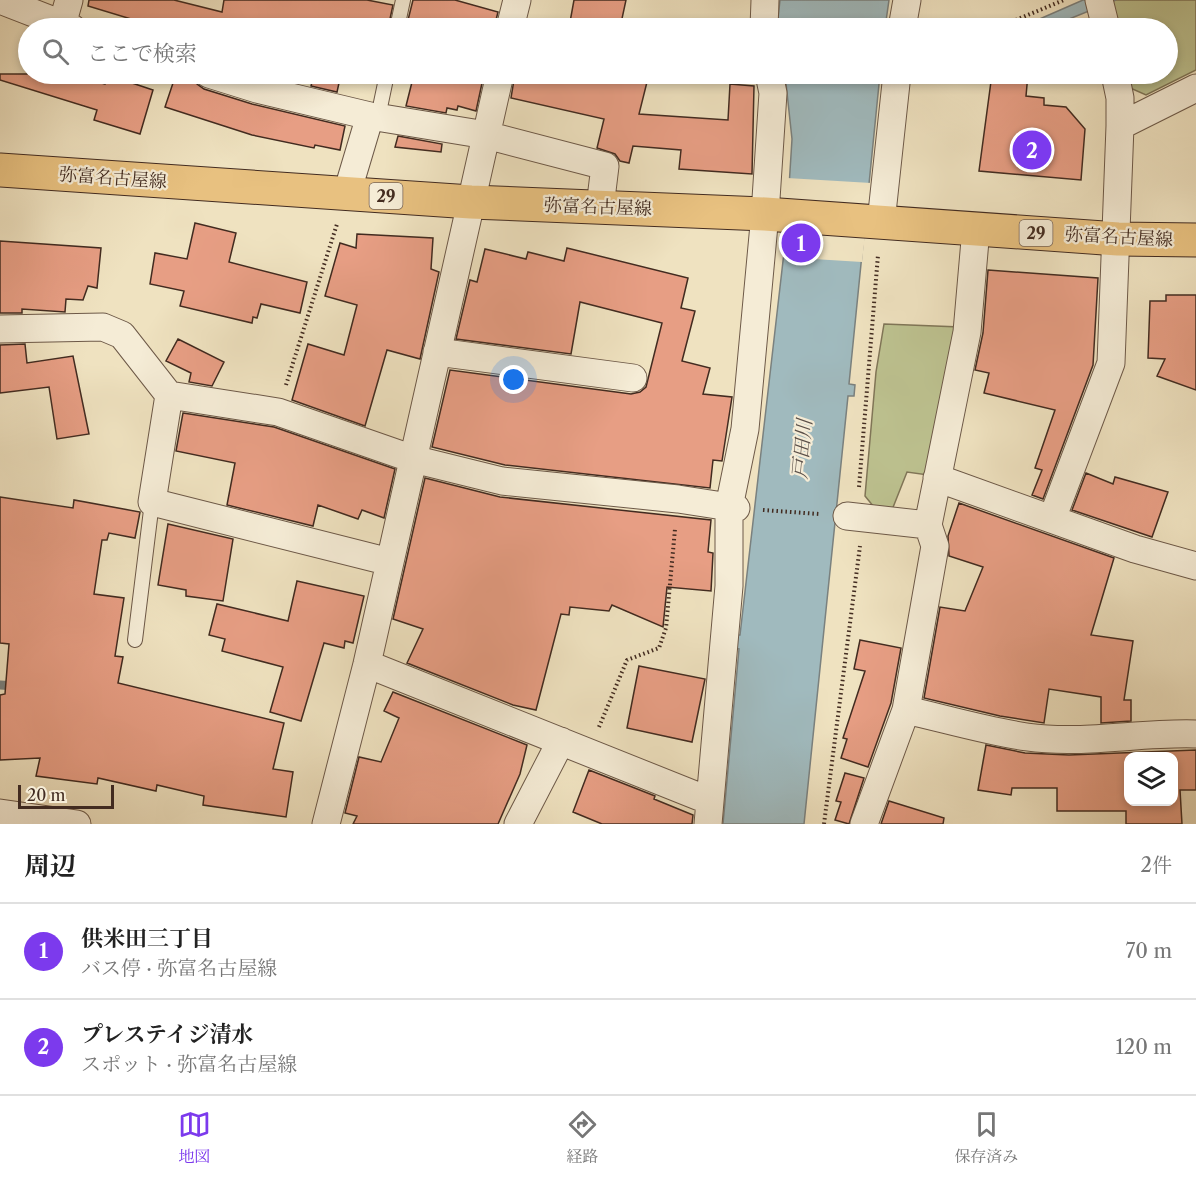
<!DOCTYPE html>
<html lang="ja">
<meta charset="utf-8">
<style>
:root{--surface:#fff;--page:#f6f6f6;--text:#222;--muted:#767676;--line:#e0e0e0;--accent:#7c3aed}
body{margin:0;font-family:"Libre Caslon Text","Noto Serif JP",serif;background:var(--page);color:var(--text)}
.controls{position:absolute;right:18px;bottom:18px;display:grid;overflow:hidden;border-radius:12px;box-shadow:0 3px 9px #0003}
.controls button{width:54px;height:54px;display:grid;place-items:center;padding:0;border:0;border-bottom:2px solid var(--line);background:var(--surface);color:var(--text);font:30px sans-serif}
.scale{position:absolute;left:18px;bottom:15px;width:96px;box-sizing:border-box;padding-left:6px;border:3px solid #422b20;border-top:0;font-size:16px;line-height:21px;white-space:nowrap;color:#422b20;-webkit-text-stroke:4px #f5ecd6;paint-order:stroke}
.you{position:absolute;left:514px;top:380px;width:21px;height:21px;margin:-15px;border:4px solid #fff;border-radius:50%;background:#1a73e8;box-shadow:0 0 0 9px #1a73e833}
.badge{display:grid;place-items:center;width:39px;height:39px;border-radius:50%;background:var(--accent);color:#fff;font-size:20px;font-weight:700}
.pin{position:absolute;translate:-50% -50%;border:3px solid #fff;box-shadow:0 2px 6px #0006}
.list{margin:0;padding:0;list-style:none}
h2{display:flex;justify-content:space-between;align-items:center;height:78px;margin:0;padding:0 24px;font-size:26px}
h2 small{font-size:20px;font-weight:400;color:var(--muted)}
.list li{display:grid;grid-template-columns:39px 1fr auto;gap:18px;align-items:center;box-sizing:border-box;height:96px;padding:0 24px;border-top:2px solid var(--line)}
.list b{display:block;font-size:22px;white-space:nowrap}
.list p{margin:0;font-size:20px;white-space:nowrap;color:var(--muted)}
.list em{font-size:20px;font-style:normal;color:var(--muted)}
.icon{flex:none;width:33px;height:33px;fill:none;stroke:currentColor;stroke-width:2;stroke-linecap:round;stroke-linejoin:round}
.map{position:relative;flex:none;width:1196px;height:824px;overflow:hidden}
.search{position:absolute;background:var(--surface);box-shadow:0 3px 9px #0003;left:18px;right:18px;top:18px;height:66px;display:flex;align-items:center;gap:15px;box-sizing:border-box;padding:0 21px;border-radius:33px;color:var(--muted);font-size:22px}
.sheet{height:270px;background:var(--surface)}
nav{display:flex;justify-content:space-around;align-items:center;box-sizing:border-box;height:84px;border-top:2px solid var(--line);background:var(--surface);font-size:16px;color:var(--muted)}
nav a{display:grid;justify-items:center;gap:3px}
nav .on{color:var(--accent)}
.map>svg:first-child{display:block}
</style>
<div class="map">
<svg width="1196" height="824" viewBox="0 0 1196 824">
<rect width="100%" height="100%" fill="#efe2c0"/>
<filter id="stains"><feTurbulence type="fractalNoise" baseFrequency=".00333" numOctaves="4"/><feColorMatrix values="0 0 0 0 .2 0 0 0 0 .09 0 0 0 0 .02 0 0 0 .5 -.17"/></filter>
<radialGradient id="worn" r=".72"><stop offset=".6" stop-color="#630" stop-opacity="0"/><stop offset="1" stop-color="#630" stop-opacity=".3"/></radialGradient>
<!-- green -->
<path fill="#bdc290" stroke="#807658" stroke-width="1.5" d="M1115,0h81v70l-50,25 -18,-8 -2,-13h42v-46h-51l-5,-27z
M884,324l76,3 -32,148 -21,-3 -17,43 -12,-3 -13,-16 11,-124z"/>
<!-- water -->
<path fill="#a0babe" stroke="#7a817f" stroke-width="1.5" d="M780,0h109l-4,28h-108z
M1083,0h33l-69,28h-28z
M785,74h95l-31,310 6,1 -1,11h-6l-44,428h-81l16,-175 -6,-1 1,-13h6l46,-400 6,-96z"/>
<!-- pier -->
<path fill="#efe2c0" d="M787,178l84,5 -9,79 -81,-5z"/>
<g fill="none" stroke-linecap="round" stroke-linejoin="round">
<!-- stream -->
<path stroke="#7a817f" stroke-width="9" d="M0,685l17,1"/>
</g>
<!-- building -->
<path fill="#e79e84" stroke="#422b20" stroke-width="1.5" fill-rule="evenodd" d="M89,0h85l48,12 2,-12h143l26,5 -5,23h-249l2,-6 -53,-16z
M413,0h42l43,12 -4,16h-88z
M574,0h52l-6,28h-28l-22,-6z
M0,74h71l34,10 3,-9 45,15 -13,44 -46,-14 3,-10 -97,-30z
M176,74l18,3 3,7 7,5 48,15 93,22 -5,24 -25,-5 -1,3 -62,-13 -87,-28z
M314,74h27l-4,18 -26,-6z
M414,74h70l-8,37 -18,-5 -1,4 -10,-2 -1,5 -40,-7z
M515,74h134l-10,40 89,6 2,-36 24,2 -2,88 -73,-5 2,-19 -48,-4 -4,17 -9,-2 -5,-7 -18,-6 7,-29 -93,-21z
M992,74h36l-2,22 18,2v7l22,2 19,22 -4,51 -102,-9z
M398,136l44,8 -1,8 -46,-5z
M195,223l41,10 -7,29 78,20 -7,31 -39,-9 -4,14 -4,-1 -1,6 -72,-17 4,-15 -34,-7 5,-31 32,6z
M357,234l76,4 -2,31 8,3 -19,87 -33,-9 -22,76 -73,-26 16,-56 36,11 13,-50 -32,-9 15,-53 16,5z
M0,241l101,7 -4,40 -9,-2 -5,14 -17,-1 -1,13 -43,-3v4h-22z
M567,248l121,30 -7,30 14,3 -13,50 28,7 -7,26 29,3 -10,64 -9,-1 -3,28 -205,-23 -73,-18 18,-77 181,24 9,-2 6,-5 16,-64 -82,-21 -9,52 -115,-15 14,-59 7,2 8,-33 41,10 2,-7 36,9z
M988,270l110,8 -5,87 -50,134 -11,-4 10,-25 -7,-2 20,-58 -71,-17 5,-20 -14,-3 8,-37z
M1166,295h30v95l-39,-14 8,-17 -17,-1 2,-57h16z
M178,339l46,23 -12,24 -23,-4 2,-9 -25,-12z
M25,344l2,19 46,-7 16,78 -32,5 -8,-52 -49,6v-48z
M183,413l91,14 121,42 -11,49 -22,-8 -4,9 -40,-14 -5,21 -86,-21 8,-42 -59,-12z
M1086,473l27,11 2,-7 53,15 -16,45 -80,-27z
M425,478l75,19 211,23 -3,32 5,1 -2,38 -44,-4 -4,40 -51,-22 -3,6 -39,-4 -1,8 -8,-1 -25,96 -23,-5 -106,-42 16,-34 -30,-10z
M0,497l73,11 1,-8 66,12 -5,26 -26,-5 -2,7h-5l-8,54 30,4 -9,58 8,1 -5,26 166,40 -11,46 20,3 -7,45 -83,-12 1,-9 -47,-11 -1,6 -58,-13 -1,6 -61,-8 4,-18 -40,2v-65l5,-1 4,-50 -9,-1z
M959,503l155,55 -23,77 42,6 -9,59h7v21l-30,2v-26l-52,-8 -5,34 -44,-7 -76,-18 16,-91 25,4 18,-44 -34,-11 -1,-20z
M168,524l65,15 -10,62 -37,-5v-6l-28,-5z
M297,581l67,15 -11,47 -8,-2 -1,7 -20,-5 -23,78 -31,-9 13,-45 -61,-16 3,-12 -16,-4 8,-31 71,17z
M860,640l41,8 -10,55 -23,64 -27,-9 6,-19 -4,-1 22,-67 -11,-2z
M639,666l66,13 -13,63 -65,-14z
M393,692l134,53 -7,29 -22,50h-145l4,-8 -12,-3 14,-56 22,5 18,-44 -15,-7z
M986,745l39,8 44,2 127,-5v40h-16l2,34h-56v-13h-69v-23h-45l-1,7 -33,-5zM1128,756h45v45h-45z
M589,770l66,26 -1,3 39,16 -1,9h-90l-29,-12z
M845,773l19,5 -15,46 -14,-4 6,-18 -5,-1z
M889,801l55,17 -1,6h-62z"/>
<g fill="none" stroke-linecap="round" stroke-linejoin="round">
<!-- service casing -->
<g stroke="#6d5948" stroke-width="16">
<path id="service" d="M397,28l6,-28
M378,117l9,-43
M135,640l17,-138"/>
</g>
<!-- minor casing -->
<g stroke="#6d5948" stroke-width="29">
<path id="minor" d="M0,0l72,28
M1099,0l7,28
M62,25l7,-25
M510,28l7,-28
M764,28l1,-28
M902,28l5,-28
M209,74l48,15 113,27 116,19 119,31 -5,41
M1115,74l5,24v28
M347,193l23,-77
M881,222l16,-148
M0,329l103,-2 19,8 47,60 -17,107 238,60
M437,352l196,26
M169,395l109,17 135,47 89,22 176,18 58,9
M937,478l198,71 61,17
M847,516l81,9
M1052,519l59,-156 9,-237 76,-38
M367,664l343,137
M906,710c40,9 80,21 121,27 56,8 113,-5 169,-3
M0,813l77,11
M326,824l41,-160 133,-590
M518,824l43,-83
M708,824l21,-238v-79l16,-78 20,-215 8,-121 -4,-19
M864,824l42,-114 29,-164 -7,-21 39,-193 9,-103"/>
</g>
<!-- primary casing -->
<g stroke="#422b20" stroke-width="35">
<path id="primary" d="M0,170l471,32 294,12 353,25 78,1"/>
</g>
<!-- path -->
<path stroke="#422b20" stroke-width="4" stroke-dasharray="1.5 3" stroke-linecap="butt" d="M981,28l25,-4 58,-24
M286,385l51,-161
M859,487l19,-232
M763,510l56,4
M599,727l28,-67 32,-12 7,-20 9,-99
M824,824l36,-278"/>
<!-- service -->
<use href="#service" stroke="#f5ecd6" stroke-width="14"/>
<!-- minor -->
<use href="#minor" stroke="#f5ecd6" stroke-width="27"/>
<!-- primary -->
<use href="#primary" stroke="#e8c180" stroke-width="33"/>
</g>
<g text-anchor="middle" stroke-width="4.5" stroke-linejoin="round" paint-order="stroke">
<!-- shield labels -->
<g fill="#f5ecd6" stroke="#786557" stroke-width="1.5">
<rect x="369.5" y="183" width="33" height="26" rx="4.5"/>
<rect x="1019.5" y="220" width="33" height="26" rx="4.5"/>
</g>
<g font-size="16" font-weight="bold" fill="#422b20">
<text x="386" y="202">29</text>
<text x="1036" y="239">29</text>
</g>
<!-- street labels -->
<g font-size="18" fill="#422b20" stroke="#f5ecd6">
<text transform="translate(113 178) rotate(4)" y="6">弥富名古屋線</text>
<text transform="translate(598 207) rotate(2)" y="6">弥富名古屋線</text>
<text transform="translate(1119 237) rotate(3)" y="6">弥富名古屋線</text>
</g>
<!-- water labels -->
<g font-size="20" font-style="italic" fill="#5a4f48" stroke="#f5ecd6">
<text transform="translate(802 449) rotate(-85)" y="7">戸田川</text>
</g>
</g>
<rect width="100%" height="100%" filter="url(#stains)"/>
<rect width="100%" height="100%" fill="url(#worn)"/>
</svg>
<div class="controls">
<button><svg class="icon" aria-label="layers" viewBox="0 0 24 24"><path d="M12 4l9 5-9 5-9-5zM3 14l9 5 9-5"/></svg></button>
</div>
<div class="scale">20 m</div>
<div class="you"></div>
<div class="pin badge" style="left:801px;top:243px">1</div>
<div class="pin badge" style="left:1032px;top:150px">2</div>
<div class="search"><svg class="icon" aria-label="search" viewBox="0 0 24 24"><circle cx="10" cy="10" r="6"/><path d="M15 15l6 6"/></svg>ここで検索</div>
</div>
<section class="sheet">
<h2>周辺<small>2件</small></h2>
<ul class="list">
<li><span class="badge">1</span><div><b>供米田三丁目</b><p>バス停 · 弥富名古屋線</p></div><em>70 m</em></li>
<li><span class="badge">2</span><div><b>プレステイジ清水</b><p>スポット · 弥富名古屋線</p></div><em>120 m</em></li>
</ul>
</section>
<nav>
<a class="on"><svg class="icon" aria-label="map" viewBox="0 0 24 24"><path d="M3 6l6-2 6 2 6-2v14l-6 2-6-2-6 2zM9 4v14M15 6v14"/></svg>地図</a>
<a><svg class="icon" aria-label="directions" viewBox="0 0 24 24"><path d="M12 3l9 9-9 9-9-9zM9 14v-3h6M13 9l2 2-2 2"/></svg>経路</a>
<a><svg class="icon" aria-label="saved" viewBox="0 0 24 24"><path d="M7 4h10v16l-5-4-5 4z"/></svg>保存済み</a>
</nav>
